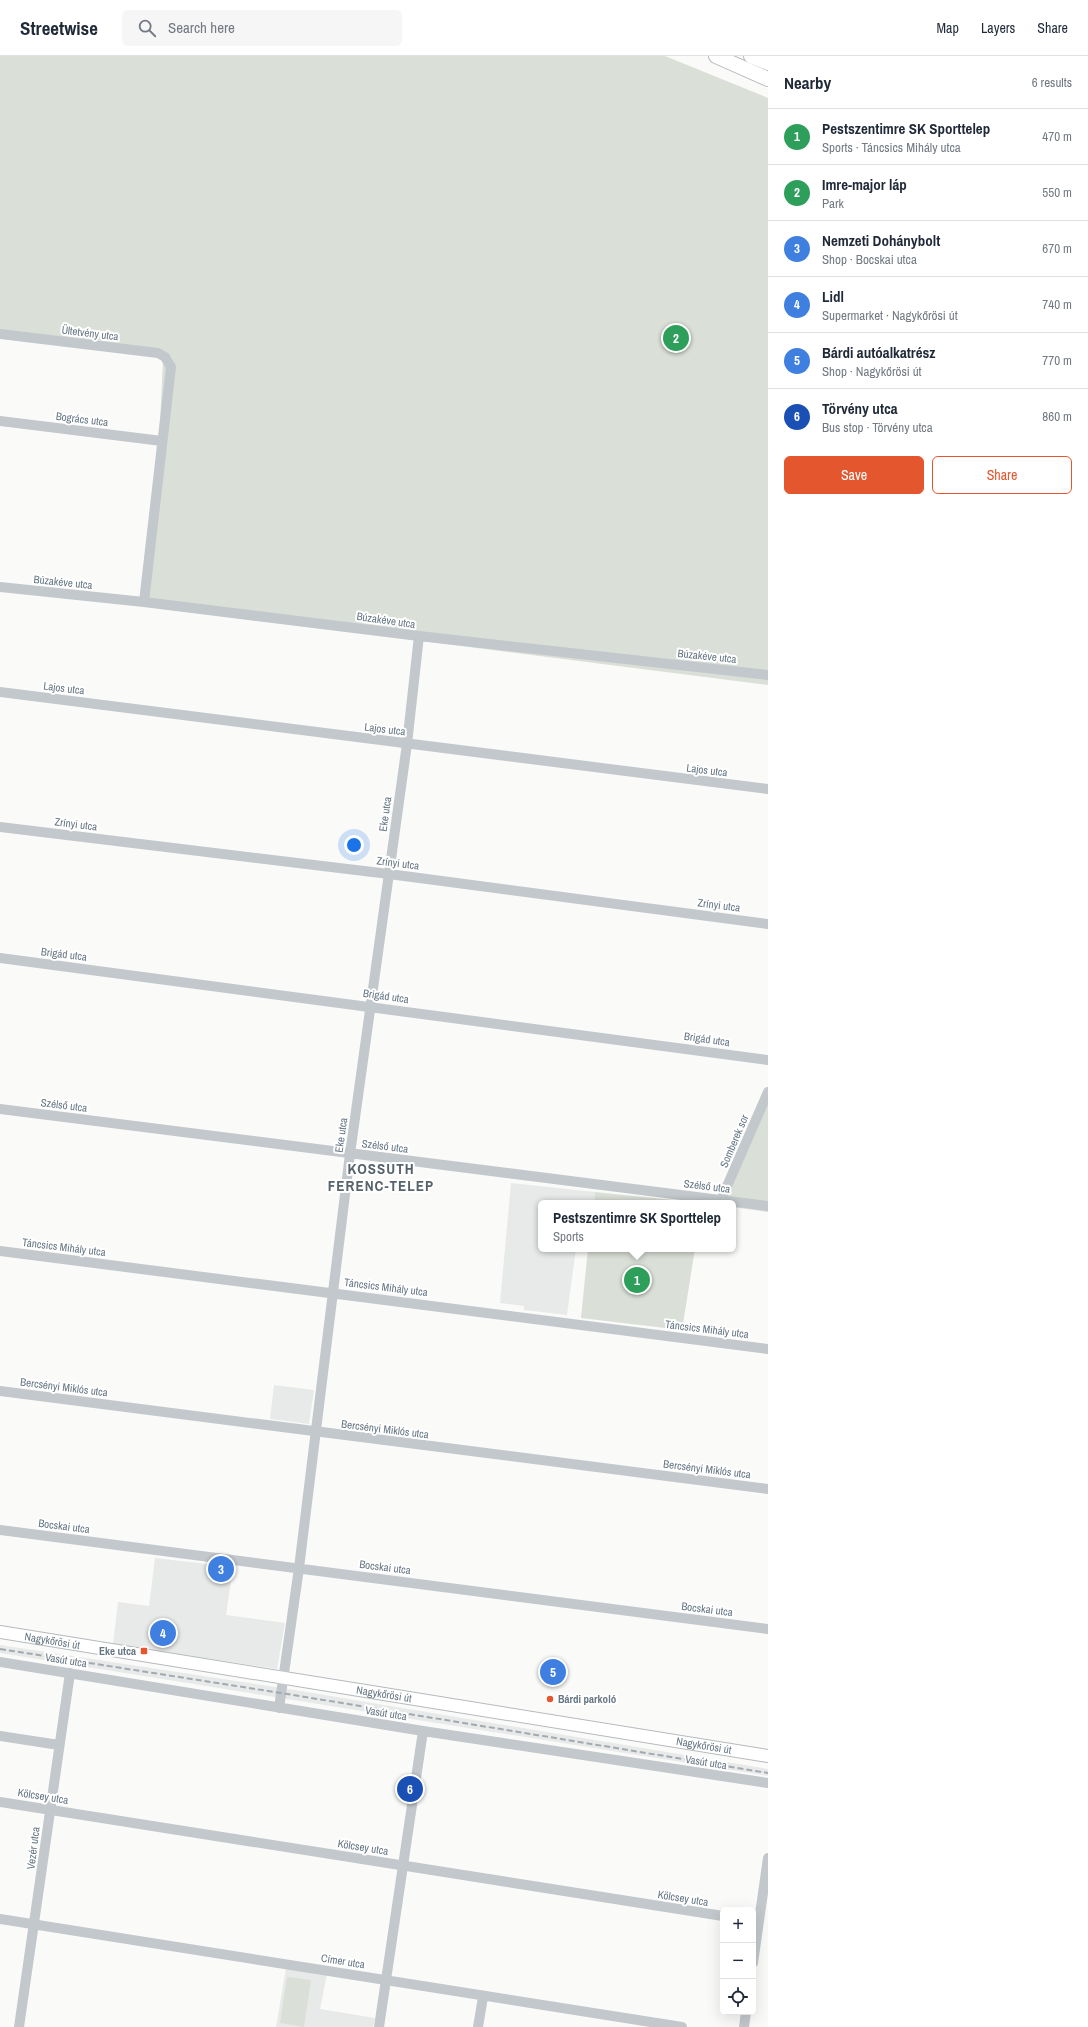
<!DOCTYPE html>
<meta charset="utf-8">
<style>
:root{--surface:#fff;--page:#f6f6f7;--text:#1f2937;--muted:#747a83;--line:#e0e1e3;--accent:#e4572e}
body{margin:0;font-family:"Archivo Narrow",sans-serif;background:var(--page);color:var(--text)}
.controls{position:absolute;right:12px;bottom:12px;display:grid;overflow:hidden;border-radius:6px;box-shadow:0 4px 16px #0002}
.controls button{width:36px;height:36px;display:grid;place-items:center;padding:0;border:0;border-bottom:1px solid var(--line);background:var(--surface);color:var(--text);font:20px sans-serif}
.you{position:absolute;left:354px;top:789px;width:14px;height:14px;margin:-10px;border:3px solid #fff;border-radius:50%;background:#1a73e8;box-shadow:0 0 0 6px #1a73e833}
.badge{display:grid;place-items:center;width:26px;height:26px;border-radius:50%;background:var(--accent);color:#fff;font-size:13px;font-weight:700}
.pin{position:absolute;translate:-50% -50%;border:2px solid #fff;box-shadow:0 1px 4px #0006}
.popup{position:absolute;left:538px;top:1144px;width:198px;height:52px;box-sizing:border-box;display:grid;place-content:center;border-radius:6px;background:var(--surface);filter:drop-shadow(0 1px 3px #0005);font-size:13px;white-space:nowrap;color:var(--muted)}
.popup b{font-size:15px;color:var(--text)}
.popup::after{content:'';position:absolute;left:50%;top:100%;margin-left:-8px;border:8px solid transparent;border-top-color:var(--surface)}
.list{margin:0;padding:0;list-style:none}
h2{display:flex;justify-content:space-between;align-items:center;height:52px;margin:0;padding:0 16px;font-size:17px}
h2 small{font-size:13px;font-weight:400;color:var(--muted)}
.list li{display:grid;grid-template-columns:26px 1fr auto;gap:12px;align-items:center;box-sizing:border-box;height:56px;padding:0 16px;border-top:1px solid var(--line)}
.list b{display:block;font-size:15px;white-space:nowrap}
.list p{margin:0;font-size:13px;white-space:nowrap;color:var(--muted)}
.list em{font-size:13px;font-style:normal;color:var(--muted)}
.actions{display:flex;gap:8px;padding:12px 16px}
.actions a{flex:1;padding:9px 0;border:1px solid var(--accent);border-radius:6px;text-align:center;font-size:14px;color:var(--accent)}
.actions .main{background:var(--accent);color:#fff}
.icon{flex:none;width:22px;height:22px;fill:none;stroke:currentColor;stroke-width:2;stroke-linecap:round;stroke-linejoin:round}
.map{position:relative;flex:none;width:768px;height:1971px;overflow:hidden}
header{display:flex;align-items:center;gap:24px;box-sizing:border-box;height:56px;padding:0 20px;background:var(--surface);border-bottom:1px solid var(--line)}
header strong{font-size:19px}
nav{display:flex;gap:22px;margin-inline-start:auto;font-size:14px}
.search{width:280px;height:36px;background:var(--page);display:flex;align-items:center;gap:10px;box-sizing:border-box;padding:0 14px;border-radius:6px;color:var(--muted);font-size:15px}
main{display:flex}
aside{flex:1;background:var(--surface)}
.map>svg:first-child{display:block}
</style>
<header>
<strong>Streetwise</strong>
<div class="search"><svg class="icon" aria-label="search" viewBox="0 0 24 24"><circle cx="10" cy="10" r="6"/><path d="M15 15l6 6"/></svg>Search here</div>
<nav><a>Map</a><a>Layers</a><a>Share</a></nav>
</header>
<main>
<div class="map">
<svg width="768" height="1971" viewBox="0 0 768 1971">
<rect width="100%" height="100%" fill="#fafaf8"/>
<!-- built -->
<path fill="#e8e9e9" d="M511,1127l84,9 -1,11h-53v46h35l-9,66 -43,-5v-4l-24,-3z
M274,1329l40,5 -5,34 -39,-5z
M155,1502l78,9 -7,48 59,8 -8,46 -164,-25 5,-42 31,4z
M0,1589l295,45 473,79v7l-768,-123z
M286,1912l41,6 -7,35 55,9 -2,9h-97z"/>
<!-- green -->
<path fill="#dadfd7" d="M0,0h665l103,42v587l-629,-80 21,-182 3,-63 -6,-3 -157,-19z
M768,1030v126l-35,-5v-4h-18z
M595,1136l78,8v3h-79z
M588,1193h107l-13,81 -101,-12z
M287,1921l24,3 -7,47 -24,-4z"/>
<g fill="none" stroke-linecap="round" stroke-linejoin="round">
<!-- major casing -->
<g stroke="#b5babe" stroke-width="14">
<g id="major">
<path id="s1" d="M0,1576c256,43 512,81 768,124"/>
</g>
</g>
<!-- highway casing -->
<g stroke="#b4b9bd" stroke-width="16">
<path id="highway" d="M716,0l52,23
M751,0l17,7"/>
</g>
<!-- minor -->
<path stroke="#c3c8cc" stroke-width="10" d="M0,278l158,19 7,4 6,10 -27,235
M0,365l162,20
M0,531l144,15 275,34 349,39
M0,636l768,97
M0,771l389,47 379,50
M0,902l768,102
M0,1053l768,97
M721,1144l47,-108
M0,1195l768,98
M0,1335l768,98
M0,1474l768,99
M0,1606l423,69 345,52
M279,1652l20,-140 51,-414 57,-410 12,-108
M0,1680l59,9
M0,1746l723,114
M0,1863l682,108
M753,1907l15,-105
M19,1971l51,-354
M379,1971l44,-296
M478,1971l5,-30
M744,1971l2,-15"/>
<!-- major -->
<use href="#major" stroke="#fff" stroke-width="12"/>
<!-- highway -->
<use href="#highway" stroke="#fff" stroke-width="14"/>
<!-- rail -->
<path stroke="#a2aab0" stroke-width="2" stroke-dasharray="6 3" stroke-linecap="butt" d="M0,1593l281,44 487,80"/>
</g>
<!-- markers -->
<g fill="#e4572e" stroke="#fff" stroke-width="1.5">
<rect x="140" y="1591" width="8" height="8" rx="2"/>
<circle cx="550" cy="1643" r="4"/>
</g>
<g text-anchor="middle" stroke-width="4" stroke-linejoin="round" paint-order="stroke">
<!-- street labels -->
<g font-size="11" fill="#657683" stroke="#fff">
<text transform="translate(90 277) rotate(7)" y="4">Ültetvény utca</text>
<text transform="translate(82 363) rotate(7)" y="4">Bogrács utca</text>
<text transform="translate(63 526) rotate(6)" y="4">Búzakéve utca</text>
<text transform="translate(386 564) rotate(8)" y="4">Búzakéve utca</text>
<text transform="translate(707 600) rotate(6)" y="4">Búzakéve utca</text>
<text transform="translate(64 632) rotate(7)" y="4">Lajos utca</text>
<text transform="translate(385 673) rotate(7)" y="4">Lajos utca</text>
<text transform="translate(707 714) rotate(7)" y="4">Lajos utca</text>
<text transform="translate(385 758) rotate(-82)" y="4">Eke utca</text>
<text transform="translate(76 768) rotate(7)" y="4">Zrínyi utca</text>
<text transform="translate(398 807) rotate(7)" y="4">Zrínyi utca</text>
<text transform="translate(719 849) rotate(7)" y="4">Zrínyi utca</text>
<text transform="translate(64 898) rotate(7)" y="4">Brigád utca</text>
<text transform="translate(386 940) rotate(8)" y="4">Brigád utca</text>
<text transform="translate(707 983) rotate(8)" y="4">Brigád utca</text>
<text transform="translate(64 1049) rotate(7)" y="4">Szélső utca</text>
<text transform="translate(341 1079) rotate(-82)" y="4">Eke utca</text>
<text transform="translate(734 1085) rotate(-67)" y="4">Somberek sor</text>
<text transform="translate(385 1090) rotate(7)" y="4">Szélső utca</text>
<text transform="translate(707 1130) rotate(7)" y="4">Szélső utca</text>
<text transform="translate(64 1191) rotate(7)" y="4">Táncsics Mihály utca</text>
<text transform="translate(386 1231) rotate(7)" y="4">Táncsics Mihály utca</text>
<text transform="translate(707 1273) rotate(7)" y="4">Táncsics Mihály utca</text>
<text transform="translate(64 1331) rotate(7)" y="4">Bercsényi Miklós utca</text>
<text transform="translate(385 1373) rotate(7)" y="4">Bercsényi Miklós utca</text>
<text transform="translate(707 1413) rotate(7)" y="4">Bercsényi Miklós utca</text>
<text transform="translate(64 1470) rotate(7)" y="4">Bocskai utca</text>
<text transform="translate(385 1511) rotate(7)" y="4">Bocskai utca</text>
<text transform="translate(707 1553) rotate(7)" y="4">Bocskai utca</text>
<text dy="4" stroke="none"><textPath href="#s1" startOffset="53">Nagykőrösi út</textPath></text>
<text transform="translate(66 1604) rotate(9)" y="4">Vasút utca</text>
<text dy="4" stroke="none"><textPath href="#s1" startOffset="389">Nagykőrösi út</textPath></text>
<text transform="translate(386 1657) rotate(9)" y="4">Vasút utca</text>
<text dy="4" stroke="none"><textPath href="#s1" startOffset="713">Nagykőrösi út</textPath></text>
<text transform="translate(706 1706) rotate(9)" y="4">Vasút utca</text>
<text transform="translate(43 1740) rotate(9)" y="4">Kölcsey utca</text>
<text transform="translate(363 1791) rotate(9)" y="4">Kölcsey utca</text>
<text transform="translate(33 1792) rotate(-83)" y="4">Vezér utca</text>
<text transform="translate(683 1842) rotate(9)" y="4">Kölcsey utca</text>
<text transform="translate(343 1905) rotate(9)" y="4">Címer utca</text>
</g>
<!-- poi labels -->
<g font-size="11" font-weight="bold" fill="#657683" stroke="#fff" text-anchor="end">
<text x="136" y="1599">Eke utca</text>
<text x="558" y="1647" text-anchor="start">Bárdi parkoló</text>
</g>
<!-- district labels -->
<g font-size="15" font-weight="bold" letter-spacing="1" fill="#57646e" stroke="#fff">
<text x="381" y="1118">KOSSUTH<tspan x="381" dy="17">FERENC-TELEP</tspan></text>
</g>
</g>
</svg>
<div class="controls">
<button>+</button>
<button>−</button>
<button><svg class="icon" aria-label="locate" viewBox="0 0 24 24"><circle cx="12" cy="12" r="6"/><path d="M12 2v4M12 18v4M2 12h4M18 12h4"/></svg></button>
</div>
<div class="you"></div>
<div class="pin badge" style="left:637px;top:1224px;background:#2e9e5b">1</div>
<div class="popup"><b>Pestszentimre SK Sporttelep</b>Sports</div>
<div class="pin badge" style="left:676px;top:282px;background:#2e9e5b">2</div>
<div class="pin badge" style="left:221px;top:1513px;background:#3f7fe0">3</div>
<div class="pin badge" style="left:163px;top:1577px;background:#3f7fe0">4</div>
<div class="pin badge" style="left:553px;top:1616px;background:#3f7fe0">5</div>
<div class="pin badge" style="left:410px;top:1733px;background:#1a4fb4">6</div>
</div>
<aside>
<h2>Nearby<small>6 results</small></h2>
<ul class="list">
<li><span class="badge" style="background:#2e9e5b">1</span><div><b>Pestszentimre SK Sporttelep</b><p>Sports · Táncsics Mihály utca</p></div><em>470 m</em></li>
<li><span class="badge" style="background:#2e9e5b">2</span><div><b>Imre-major láp</b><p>Park</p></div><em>550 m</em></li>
<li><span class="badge" style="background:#3f7fe0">3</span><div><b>Nemzeti Dohánybolt</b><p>Shop · Bocskai utca</p></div><em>670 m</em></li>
<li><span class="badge" style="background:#3f7fe0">4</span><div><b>Lidl</b><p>Supermarket · Nagykőrösi út</p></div><em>740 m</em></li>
<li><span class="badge" style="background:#3f7fe0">5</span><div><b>Bárdi autóalkatrész</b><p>Shop · Nagykőrösi út</p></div><em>770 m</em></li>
<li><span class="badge" style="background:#1a4fb4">6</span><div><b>Törvény utca</b><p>Bus stop · Törvény utca</p></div><em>860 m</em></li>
</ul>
<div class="actions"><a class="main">Save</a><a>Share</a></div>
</aside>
</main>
